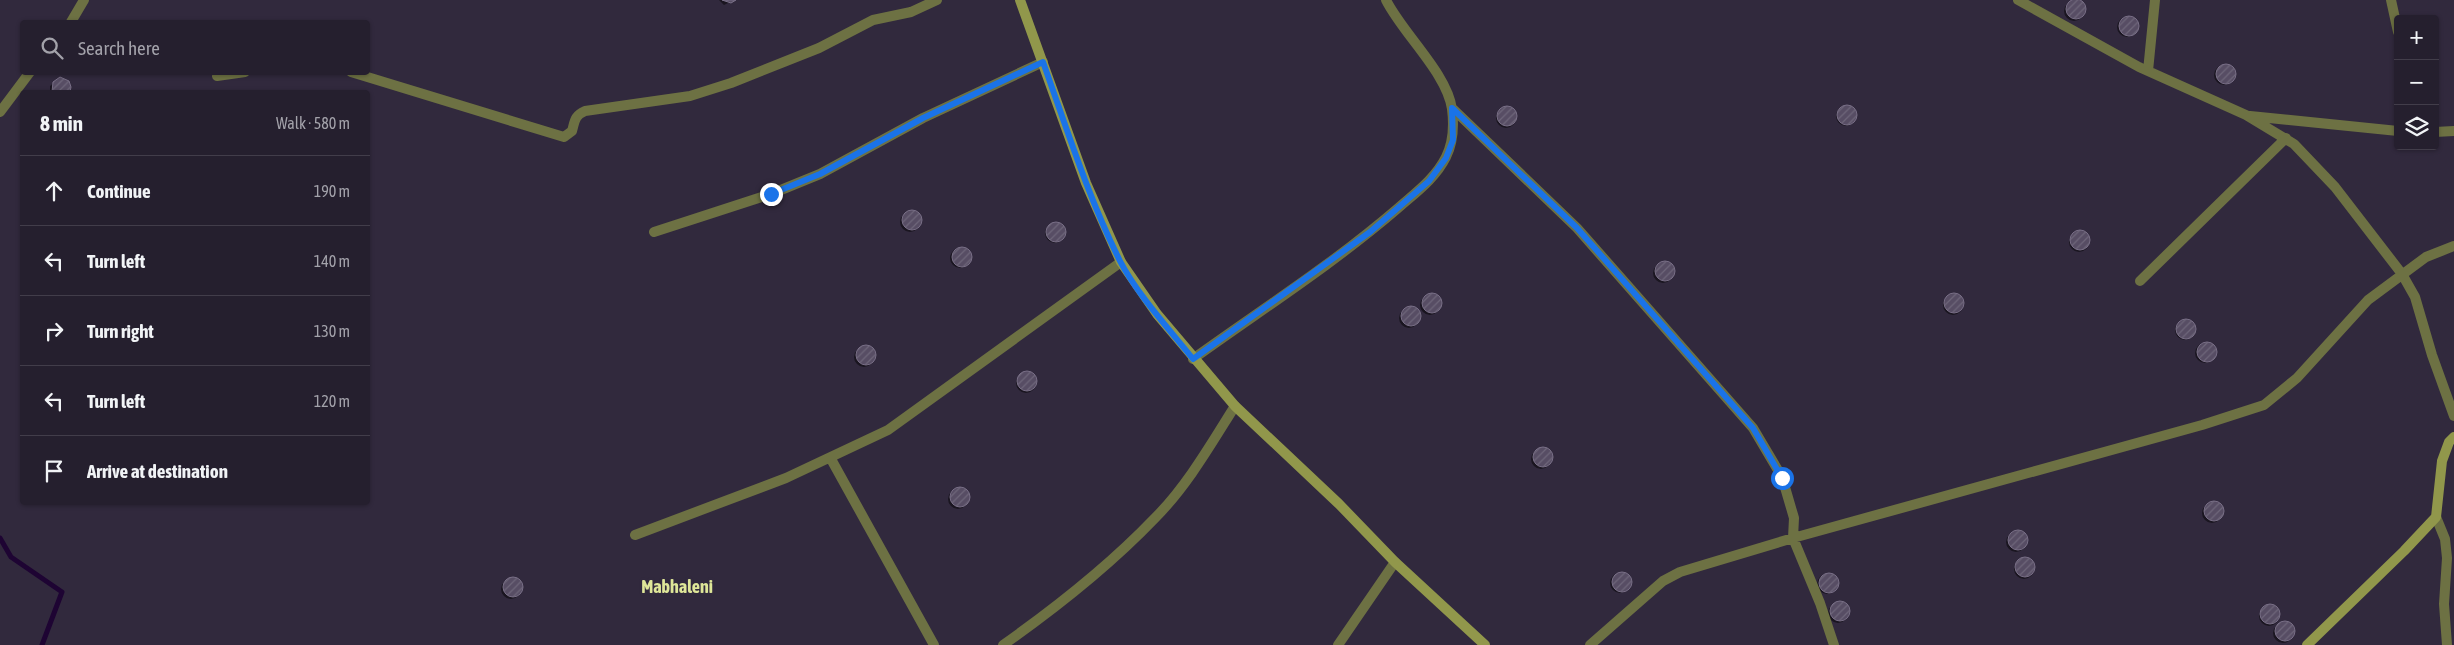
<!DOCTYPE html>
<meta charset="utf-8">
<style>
:root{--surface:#251f2e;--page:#312c3a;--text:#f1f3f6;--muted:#a3a2aa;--line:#423d4a}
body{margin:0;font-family:"Asap Condensed",sans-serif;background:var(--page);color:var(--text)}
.controls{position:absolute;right:15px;top:15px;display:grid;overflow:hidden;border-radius:5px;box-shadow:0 1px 4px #0004}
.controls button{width:45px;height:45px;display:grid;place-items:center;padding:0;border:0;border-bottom:1px solid var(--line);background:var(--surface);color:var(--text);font:25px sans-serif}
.stop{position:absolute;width:15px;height:15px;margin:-11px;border:4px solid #1a73e8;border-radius:50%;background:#fff}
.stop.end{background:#1a73e8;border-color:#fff;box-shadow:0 1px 5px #0008}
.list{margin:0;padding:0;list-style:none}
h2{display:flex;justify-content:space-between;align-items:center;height:65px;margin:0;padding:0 20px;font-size:21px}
h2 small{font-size:16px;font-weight:400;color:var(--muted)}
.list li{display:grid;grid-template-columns:32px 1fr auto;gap:15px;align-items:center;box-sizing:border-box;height:70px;padding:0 20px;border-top:1px solid var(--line)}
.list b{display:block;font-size:19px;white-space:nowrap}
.list em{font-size:16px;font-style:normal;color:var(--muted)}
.icon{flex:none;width:28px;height:28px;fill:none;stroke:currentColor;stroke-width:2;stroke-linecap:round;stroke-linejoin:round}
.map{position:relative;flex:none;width:2454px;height:645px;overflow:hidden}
.search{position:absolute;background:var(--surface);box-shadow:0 1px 4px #0004;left:20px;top:20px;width:350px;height:55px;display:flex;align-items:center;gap:12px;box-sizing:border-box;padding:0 18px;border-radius:5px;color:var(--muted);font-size:19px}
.panel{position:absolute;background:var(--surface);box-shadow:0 1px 4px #0004;left:20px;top:90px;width:350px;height:415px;border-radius:5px}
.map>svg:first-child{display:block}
</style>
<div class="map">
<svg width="2454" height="645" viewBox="0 0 2454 645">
<defs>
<pattern id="building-hatch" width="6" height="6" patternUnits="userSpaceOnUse" patternTransform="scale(1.25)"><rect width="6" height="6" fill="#574d64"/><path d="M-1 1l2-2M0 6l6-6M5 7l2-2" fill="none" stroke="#6e667a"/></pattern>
</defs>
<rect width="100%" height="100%" fill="#31293d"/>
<!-- shadow -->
<path fill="#0007" d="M719,0h15l-10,5z
M2064 11a10 10 0 1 1 20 0a10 10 0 1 1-20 0Z
M2117 27a10 10 0 1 1 20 0a10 10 0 1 1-20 0Z
M2214 75a10 10 0 1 1 20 0a10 10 0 1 1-20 0Z
M58,79l11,11 -2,2h-17v-6z
M1836 116a10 10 0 1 1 20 0a10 10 0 1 1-20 0Z
M1496 118a10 10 0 1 1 20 0a10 10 0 1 1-20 0Z
M900 222a10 10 0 1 1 20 0a10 10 0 1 1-20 0Z
M1045 233a10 10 0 1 1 20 0a10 10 0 1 1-20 0Z
M2069 242a10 10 0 1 1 20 0a10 10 0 1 1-20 0Z
M950 258a10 10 0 1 1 20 0a10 10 0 1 1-20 0Z
M1653 273a10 10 0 1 1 20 0a10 10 0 1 1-20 0Z
M1420 305a10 10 0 1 1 20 0a10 10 0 1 1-20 0Z
M1943 305a10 10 0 1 1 20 0a10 10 0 1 1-20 0Z
M1399 318a10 10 0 1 1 20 0a10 10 0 1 1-20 0Z
M2175 330a10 10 0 1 1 20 0a10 10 0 1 1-20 0Z
M2195 353a10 10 0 1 1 20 0a10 10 0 1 1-20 0Z
M854 357a10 10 0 1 1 20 0a10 10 0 1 1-20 0Z
M1016 383a10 10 0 1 1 20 0a10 10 0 1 1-20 0Z
M1531 459a10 10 0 1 1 20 0a10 10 0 1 1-20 0Z
M948 499a10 10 0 1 1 20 0a10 10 0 1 1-20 0Z
M2202 513a10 10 0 1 1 20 0a10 10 0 1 1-20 0Z
M2006 542a10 10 0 1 1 20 0a10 10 0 1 1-20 0Z
M2014 569a10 10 0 1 1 20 0a10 10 0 1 1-20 0Z
M1610 583a10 10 0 1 1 20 0a10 10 0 1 1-20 0Z
M1817 584a10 10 0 1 1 20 0a10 10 0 1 1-20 0Z
M501 589a10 10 0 1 1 20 0a10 10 0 1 1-20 0Z
M1828 613a10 10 0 1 1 20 0a10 10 0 1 1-20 0Z
M2259 616a10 10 0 1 1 20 0a10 10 0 1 1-20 0Z
M2273 633a10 10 0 1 1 20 0a10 10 0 1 1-20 0Z"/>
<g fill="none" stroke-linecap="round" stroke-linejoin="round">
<!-- stream -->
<path stroke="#1e0433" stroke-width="5" d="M0,538l11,19 51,35 -20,53"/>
</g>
<!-- building -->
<path fill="url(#building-hatch)" stroke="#796f87" d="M2066 9a10 10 0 1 1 20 0a10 10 0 1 1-20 0Z
M722,0h14l-5,3z
M2119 26a10 10 0 1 1 20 0a10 10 0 1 1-20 0Z
M2216 74a10 10 0 1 1 20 0a10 10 0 1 1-20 0Z
M60,77l9,4 2,6 -1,5h-18l1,-10z
M1837 115a10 10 0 1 1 20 0a10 10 0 1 1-20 0Z
M1497 116a10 10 0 1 1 20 0a10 10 0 1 1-20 0Z
M902 220a10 10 0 1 1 20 0a10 10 0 1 1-20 0Z
M1046 232a10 10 0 1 1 20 0a10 10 0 1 1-20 0Z
M2070 240a10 10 0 1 1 20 0a10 10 0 1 1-20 0Z
M952 257a10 10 0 1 1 20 0a10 10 0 1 1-20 0Z
M1655 271a10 10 0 1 1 20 0a10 10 0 1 1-20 0Z
M1944 303a10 10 0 1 1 20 0a10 10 0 1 1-20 0Z
M1422 303a10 10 0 1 1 20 0a10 10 0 1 1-20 0Z
M1401 316a10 10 0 1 1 20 0a10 10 0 1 1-20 0Z
M2176 329a10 10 0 1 1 20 0a10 10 0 1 1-20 0Z
M2197 352a10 10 0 1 1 20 0a10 10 0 1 1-20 0Z
M856 355a10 10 0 1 1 20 0a10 10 0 1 1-20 0Z
M1017 381a10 10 0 1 1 20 0a10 10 0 1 1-20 0Z
M1533 457a10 10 0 1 1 20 0a10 10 0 1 1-20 0Z
M950 497a10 10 0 1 1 20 0a10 10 0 1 1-20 0Z
M2204 511a10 10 0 1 1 20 0a10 10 0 1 1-20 0Z
M2008 540a10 10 0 1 1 20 0a10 10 0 1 1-20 0Z
M2015 567a10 10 0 1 1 20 0a10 10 0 1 1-20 0Z
M1612 582a10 10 0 1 1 20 0a10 10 0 1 1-20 0Z
M1819 583a10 10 0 1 1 20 0a10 10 0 1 1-20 0Z
M503 587a10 10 0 1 1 20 0a10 10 0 1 1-20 0Z
M1830 611a10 10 0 1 1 20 0a10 10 0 1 1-20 0Z
M2260 614a10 10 0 1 1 20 0a10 10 0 1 1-20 0Z
M2275 631a10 10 0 1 1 20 0a10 10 0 1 1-20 0Z"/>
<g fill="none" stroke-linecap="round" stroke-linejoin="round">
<!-- street -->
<path stroke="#6d7143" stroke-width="10" d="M2018,0l121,67 107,48 48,29 41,43 67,87 13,23 17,58 22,61
M2391,0l7,32
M71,22l13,-22
M2148,71l7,-71
M351,72l213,65 8,-6c3,-10 2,-15 13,-20l105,-15 41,-13 88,-35 54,-28 38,-8 26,-12
M217,76l28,-4
M1452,108l125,120 176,200 29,49 12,41 -1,20 27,65 14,42
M0,112l30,-40
M2250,116l148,15
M2435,132l19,-1
M654,232l117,-38 49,-20 103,-56 120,-56
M2140,281l146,-143
M1193,359c68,-49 140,-95 204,-150 18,-16 38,-30 49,-52 7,-14 8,-32 6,-48 -5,-36 -49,-75 -66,-109
M831,459l103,186
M2436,517l9,22 2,19 -3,46 3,41
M635,535l151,-57 102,-48 233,-168
M1003,645c54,-38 106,-79 152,-127 32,-32 56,-74 80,-112
M1338,645l57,-83
M1590,645l73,-64 17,-9 113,-34 409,-113 62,-20 33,-27 71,-78 58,-43 28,-11"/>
<!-- secondary -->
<path stroke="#91974b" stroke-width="10" d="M1020,0l66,183 35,79 36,52 78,92 104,98 56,58 90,83
M2307,645l97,-94 32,-34 6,-56 7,-19 5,-5"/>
</g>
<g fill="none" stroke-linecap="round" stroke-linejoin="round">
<!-- route -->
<path stroke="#1a73e8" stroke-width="6" d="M771,194l49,-20 103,-56 120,-56c24,67 45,135 77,199 17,33 49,68 73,98l177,-127 59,-51 17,-23 7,-18 -1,-32 125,120 176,200 29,50"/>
</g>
<g text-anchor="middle" stroke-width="5" stroke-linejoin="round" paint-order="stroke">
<!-- district labels -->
<g font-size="18" font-weight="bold" fill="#dee698" stroke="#31293d">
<text x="677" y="593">Mabhaleni</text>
</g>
</g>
</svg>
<div class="controls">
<button>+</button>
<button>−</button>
<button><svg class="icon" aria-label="layers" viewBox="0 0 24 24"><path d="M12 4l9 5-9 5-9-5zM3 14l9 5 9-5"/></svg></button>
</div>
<div class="stop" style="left:1782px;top:478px"></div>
<div class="stop end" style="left:771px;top:194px"></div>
<div class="search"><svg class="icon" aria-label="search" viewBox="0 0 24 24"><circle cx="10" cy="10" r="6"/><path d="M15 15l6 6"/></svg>Search here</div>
<section class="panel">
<h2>8 min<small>Walk · 580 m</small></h2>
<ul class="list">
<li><svg class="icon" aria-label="ahead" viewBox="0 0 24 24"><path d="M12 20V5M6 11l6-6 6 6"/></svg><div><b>Continue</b></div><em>190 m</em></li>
<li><svg class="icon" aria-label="left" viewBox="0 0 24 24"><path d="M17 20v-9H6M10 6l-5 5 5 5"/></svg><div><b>Turn left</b></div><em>140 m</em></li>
<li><svg class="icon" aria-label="right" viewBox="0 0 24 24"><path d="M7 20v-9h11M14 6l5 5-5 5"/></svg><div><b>Turn right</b></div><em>130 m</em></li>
<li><svg class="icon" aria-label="left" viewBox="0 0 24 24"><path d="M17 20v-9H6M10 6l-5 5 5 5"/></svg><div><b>Turn left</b></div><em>120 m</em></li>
<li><svg class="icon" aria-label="arrive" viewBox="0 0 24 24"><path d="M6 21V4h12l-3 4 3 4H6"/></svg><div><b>Arrive at destination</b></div></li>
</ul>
</section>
</div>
